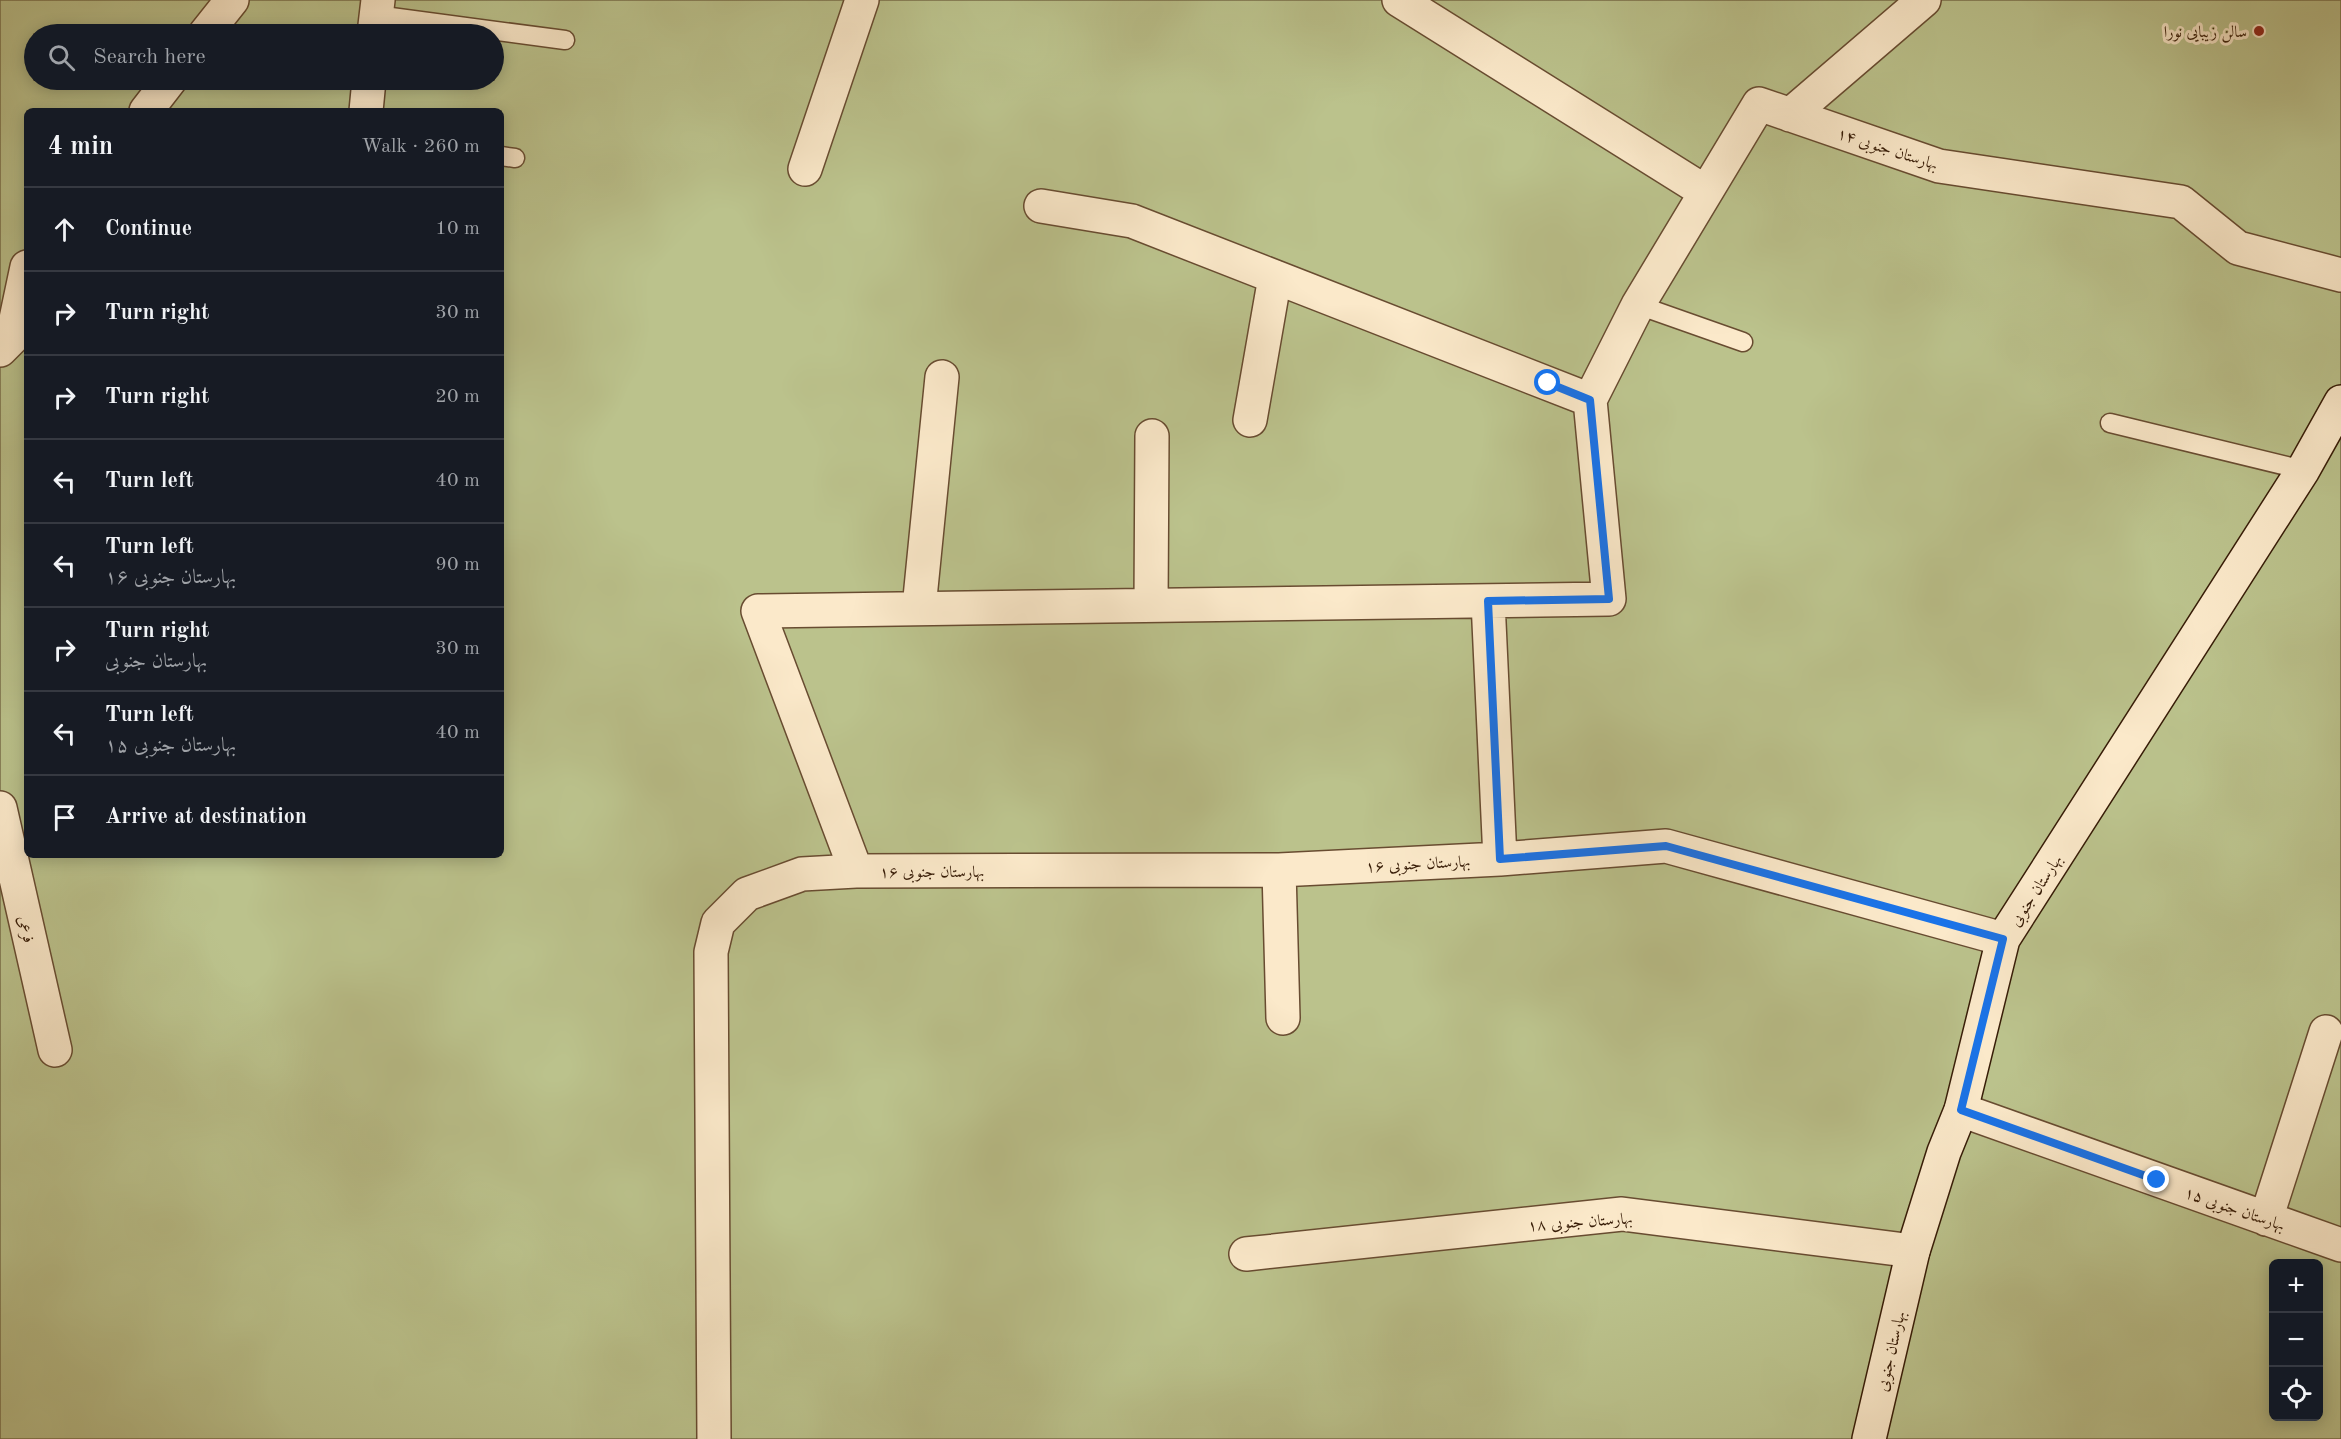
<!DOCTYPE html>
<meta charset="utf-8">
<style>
:root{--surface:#171b24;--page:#20242c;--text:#f1f3f6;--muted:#9ea1a6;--line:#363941}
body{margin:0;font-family:"Old Standard TT",Amiri,serif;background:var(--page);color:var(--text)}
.controls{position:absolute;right:18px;bottom:18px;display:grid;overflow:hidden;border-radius:9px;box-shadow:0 3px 15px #0003}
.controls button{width:54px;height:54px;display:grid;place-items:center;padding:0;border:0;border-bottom:2px solid var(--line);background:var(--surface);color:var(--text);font:30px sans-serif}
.stop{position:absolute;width:18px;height:18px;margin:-14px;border:4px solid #1a73e8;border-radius:50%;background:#fff}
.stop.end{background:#1a73e8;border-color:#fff;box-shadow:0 2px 6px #0008}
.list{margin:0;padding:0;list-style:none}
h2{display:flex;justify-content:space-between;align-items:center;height:78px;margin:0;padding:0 24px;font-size:26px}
h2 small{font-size:20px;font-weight:400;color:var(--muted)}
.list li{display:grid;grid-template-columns:39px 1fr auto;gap:18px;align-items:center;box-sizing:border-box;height:84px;padding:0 24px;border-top:2px solid var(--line)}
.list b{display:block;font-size:22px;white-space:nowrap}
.list p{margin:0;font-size:20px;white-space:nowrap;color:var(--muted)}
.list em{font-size:20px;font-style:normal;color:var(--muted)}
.icon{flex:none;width:33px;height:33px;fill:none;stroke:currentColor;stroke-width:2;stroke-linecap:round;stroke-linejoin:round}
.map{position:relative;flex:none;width:2341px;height:1439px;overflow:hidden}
.search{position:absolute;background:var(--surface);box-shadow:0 3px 15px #0003;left:24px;top:24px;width:480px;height:66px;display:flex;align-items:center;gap:15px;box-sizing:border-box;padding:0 21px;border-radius:33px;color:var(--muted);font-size:22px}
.panel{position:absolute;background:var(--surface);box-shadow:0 3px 15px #0003;left:24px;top:108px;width:480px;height:750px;border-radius:9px}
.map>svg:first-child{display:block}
</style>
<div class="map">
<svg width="2341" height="1439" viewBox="0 0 2341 1439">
<rect width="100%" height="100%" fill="#f9ddae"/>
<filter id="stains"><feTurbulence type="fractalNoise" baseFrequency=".00333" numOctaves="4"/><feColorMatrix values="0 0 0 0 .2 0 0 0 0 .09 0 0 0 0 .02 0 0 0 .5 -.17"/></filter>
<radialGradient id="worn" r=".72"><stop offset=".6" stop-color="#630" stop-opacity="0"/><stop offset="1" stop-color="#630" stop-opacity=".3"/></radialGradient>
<!-- green -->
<path fill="#bbc28c" stroke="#796f4a" stroke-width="1.5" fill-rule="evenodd" d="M0,0h2341v1439h-2341zM34,34h460v46h-460zM27,111h474v744h-474zM2274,1264h44v152h-44z"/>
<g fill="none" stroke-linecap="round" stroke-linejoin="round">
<!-- lane casing -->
<g stroke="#684c31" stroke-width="21">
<path id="lane" d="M376,15l189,25
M501,156l14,2
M1638,305l105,37
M2110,423l193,47"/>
</g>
<!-- street casing -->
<g stroke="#684c31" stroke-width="36">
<path id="street" d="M1399,0l305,191
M205,34l27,-34
M374,34l4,-34
M146,111l24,-31
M366,111l3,-31
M1790,115l134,-115
M805,169l57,-169
M1041,206l91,15 458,179
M0,350l12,-12 15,-71
M1590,400l48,-95 121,-201 180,62 242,36 57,46 103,27
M1250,420l25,-143
M1488,601l12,258
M1151,605l1,-169
M919,608l23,-231
M0,808l55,242
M1279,870l4,148
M856,871l-98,-260 851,-12 -19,-199
M1961,1110l380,135
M2266,1219l60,-187
M1246,1254l376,-40 291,37
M714,1439l-3,-487 7,-29 29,-29 55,-20 54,-3 423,-1 221,-11 166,-13 337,93"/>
</g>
<!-- secondary casing -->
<g stroke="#371c07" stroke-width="36">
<path id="secondary" d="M1869,1439l44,-188 31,-99 17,-42 42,-171 300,-469 38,-68"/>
</g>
<!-- lane -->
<use href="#lane" stroke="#fbe9ca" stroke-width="18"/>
<!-- street -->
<use href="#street" stroke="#fbe9ca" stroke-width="33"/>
<!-- secondary -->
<use href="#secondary" stroke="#fbe9ca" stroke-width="33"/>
</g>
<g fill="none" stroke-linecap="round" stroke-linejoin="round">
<!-- route -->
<path stroke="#1a73e8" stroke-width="8" d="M1548,383l42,17 19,199 -121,2 12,258 166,-13 337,93 -42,171 196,70"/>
</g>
<!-- markers -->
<circle fill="#8f2418" stroke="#fbe9ca" stroke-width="2" cx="2259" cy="31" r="6"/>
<g text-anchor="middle" stroke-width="6" stroke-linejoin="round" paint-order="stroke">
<!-- poi labels -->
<g font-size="16" fill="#371c07" stroke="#fbe9ca" text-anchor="end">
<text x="2247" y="37">سالن زیبایی نورا</text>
</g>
<!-- street labels -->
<g font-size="16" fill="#371c07" stroke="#fbe9ca">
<text transform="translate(1888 148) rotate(18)" y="6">بهارستان جنوبی ۱۴</text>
<text transform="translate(1418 863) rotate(-3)" y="6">بهارستان جنوبی ۱۶</text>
<text x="932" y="877">بهارستان جنوبی ۱۶</text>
<text transform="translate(2035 890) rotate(-57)" y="6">بهارستان جنوبی</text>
<text transform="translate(27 929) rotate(77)" y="6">فرعی</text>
<text transform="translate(2235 1208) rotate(19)" y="6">بهارستان جنوبی ۱۵</text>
<text transform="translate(1580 1221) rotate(-4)" y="6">بهارستان جنوبی ۱۸</text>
<text transform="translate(1890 1351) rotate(-77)" y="6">بهارستان جنوبی</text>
</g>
</g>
<rect width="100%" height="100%" filter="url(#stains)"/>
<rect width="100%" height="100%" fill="url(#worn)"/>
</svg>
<div class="controls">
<button>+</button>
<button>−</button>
<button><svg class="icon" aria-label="locate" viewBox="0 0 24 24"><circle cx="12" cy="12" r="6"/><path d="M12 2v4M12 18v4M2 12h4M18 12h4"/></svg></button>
</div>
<div class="stop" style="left:1548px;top:383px"></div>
<div class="stop end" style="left:2157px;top:1180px"></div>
<div class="search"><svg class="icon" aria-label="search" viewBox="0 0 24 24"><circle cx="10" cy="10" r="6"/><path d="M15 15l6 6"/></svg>Search here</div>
<section class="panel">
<h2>4 min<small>Walk · 260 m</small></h2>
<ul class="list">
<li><svg class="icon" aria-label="ahead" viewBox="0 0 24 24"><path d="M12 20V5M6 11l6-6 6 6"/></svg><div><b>Continue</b></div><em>10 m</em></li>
<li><svg class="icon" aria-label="right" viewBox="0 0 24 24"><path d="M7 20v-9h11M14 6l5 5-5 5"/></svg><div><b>Turn right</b></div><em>30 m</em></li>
<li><svg class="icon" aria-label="right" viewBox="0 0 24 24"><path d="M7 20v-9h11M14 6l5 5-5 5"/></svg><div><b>Turn right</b></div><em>20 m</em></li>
<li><svg class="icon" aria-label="left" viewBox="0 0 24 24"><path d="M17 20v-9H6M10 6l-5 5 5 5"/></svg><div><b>Turn left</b></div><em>40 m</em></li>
<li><svg class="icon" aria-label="left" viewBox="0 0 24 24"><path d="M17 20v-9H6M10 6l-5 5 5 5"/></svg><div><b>Turn left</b><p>بهارستان جنوبی ۱۶</p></div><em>90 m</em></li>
<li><svg class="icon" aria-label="right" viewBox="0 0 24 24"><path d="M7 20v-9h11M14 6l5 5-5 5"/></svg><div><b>Turn right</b><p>بهارستان جنوبی</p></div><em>30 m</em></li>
<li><svg class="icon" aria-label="left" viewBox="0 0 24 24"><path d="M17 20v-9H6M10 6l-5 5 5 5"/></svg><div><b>Turn left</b><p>بهارستان جنوبی ۱۵</p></div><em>40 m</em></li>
<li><svg class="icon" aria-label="arrive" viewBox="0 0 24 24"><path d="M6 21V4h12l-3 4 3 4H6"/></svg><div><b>Arrive at destination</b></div></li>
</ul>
</section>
</div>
